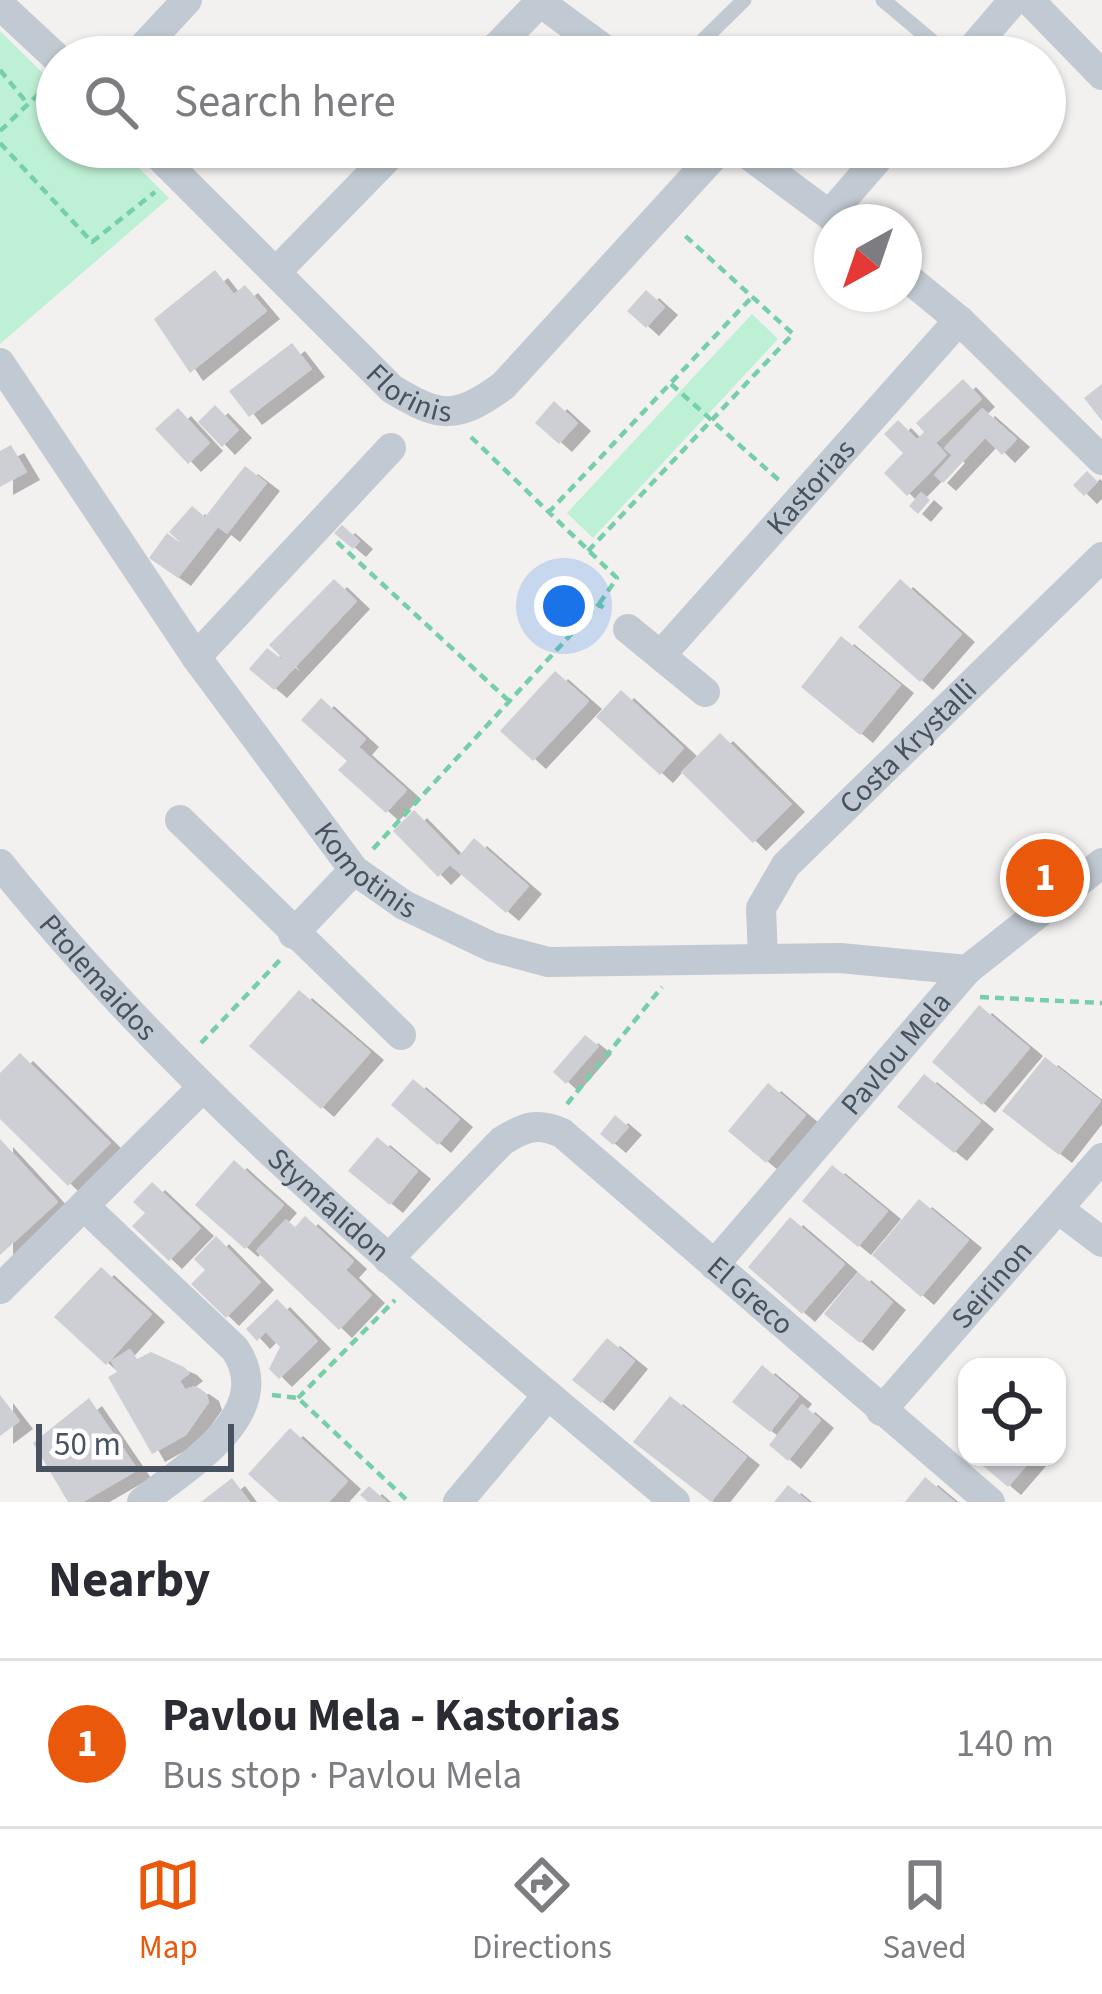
<!DOCTYPE html>
<meta charset="utf-8">
<style>
:root{--surface:#fff;--page:#f2f2f3;--text:#2b2b33;--muted:#7c7c81;--line:#e1e1e2;--accent:#ea580c}
body{margin:0;font-family:"Source Sans 3",sans-serif;background:var(--page);color:var(--text)}
.controls{position:absolute;right:36px;bottom:36px;display:grid;overflow:hidden;border-radius:24px;box-shadow:0 3px 9px #0004}
.controls button{width:108px;height:108px;display:grid;place-items:center;padding:0;border:0;border-bottom:3px solid var(--line);background:var(--surface);color:var(--text);font:60px sans-serif}
.compass{position:absolute;left:814px;top:204px;width:108px;height:108px;border-radius:50%;background:var(--surface);box-shadow:0 3px 9px #0004;rotate:220deg}
.scale{position:absolute;left:36px;bottom:30px;width:198px;box-sizing:border-box;padding-left:12px;border:6px solid #48525e;border-top:0;font-size:33px;line-height:42px;white-space:nowrap;color:#48525e;-webkit-text-stroke:9px #fff;paint-order:stroke}
.you{position:absolute;left:564px;top:606px;width:42px;height:42px;margin:-30px;border:9px solid #fff;border-radius:50%;background:#1a73e8;box-shadow:0 0 0 18px #1a73e833}
.badge{display:grid;place-items:center;width:78px;height:78px;border-radius:50%;background:var(--accent);color:#fff;font-size:39px;font-weight:700}
.pin{position:absolute;translate:-50% -50%;border:6px solid #fff;box-shadow:0 3px 12px #0006}
.list{margin:0;padding:0;list-style:none}
h2{display:flex;justify-content:space-between;align-items:center;height:156px;margin:0;padding:0 48px;font-size:51px}
h2 small{font-size:39px;font-weight:400;color:var(--muted)}
.list li{display:grid;grid-template-columns:78px 1fr auto;gap:36px;align-items:center;box-sizing:border-box;height:168px;padding:0 48px;border-top:3px solid var(--line)}
.list b{display:block;font-size:45px;white-space:nowrap}
.list p{margin:0;font-size:39px;white-space:nowrap;color:var(--muted)}
.list em{font-size:39px;font-style:normal;color:var(--muted)}
.icon{flex:none;width:66px;height:66px;fill:none;stroke:currentColor;stroke-width:2;stroke-linecap:round;stroke-linejoin:round}
.map{position:relative;flex:none;width:1102px;height:1502px;overflow:hidden}
.search{position:absolute;background:var(--surface);box-shadow:0 3px 9px #0004;left:36px;right:36px;top:36px;height:132px;display:flex;align-items:center;gap:30px;box-sizing:border-box;padding:0 42px;border-radius:66px;color:var(--muted);font-size:45px}
.sheet{height:324px;background:var(--surface)}
nav{display:flex;justify-content:space-around;align-items:center;box-sizing:border-box;height:168px;border-top:3px solid var(--line);background:var(--surface);font-size:33px;color:var(--muted)}
nav a{display:grid;justify-items:center;gap:6px}
nav .on{color:var(--accent)}
.map>svg:first-child{display:block}
</style>
<div class="map">
<svg width="1102" height="1502" viewBox="0 0 1102 1502">
<defs>
<filter id="shadow"><feDropShadow dx="13" dy="8" stdDeviation="0" flood-color="#0004"/></filter>
</defs>
<rect width="100%" height="100%" fill="#f3f0f0"/>
<!-- green -->
<path fill="#bef0d5" d="M0,31l57,56v60h61l51,51 -169,146z
M752,314l26,25 -185,199 -26,-25z"/>
<!-- building -->
<path fill="#cdcfd5" filter="url(#shadow)" d="M215,270l19,24 11,-9 22,26 -77,62 -36,-54z
M646,290l19,17 -19,21 -19,-17z
M292,343l20,26 -63,48 -20,-26z
M963,379l19,20 -46,44 11,12 -40,41 -23,-23 19,-20 -19,-19 14,-14 19,19 7,-7 -8,-9z
M1102,384v37l-18,-23z
M554,401l24,22 -19,21 -24,-21z
M215,405l24,25 -17,17 -24,-25z
M178,408l32,35 -22,21 -33,-35z
M982,408l35,31 -15,16 -17,-17 -42,45 -9,-8 18,-20 -8,-7z
M11,445l16,27 -27,15v-36z
M245,466l22,17 -40,51 -9,-7 -40,51 -29,-20 18,-25 16,12 -14,-13 23,-26 13,11z
M1087,471l11,11 -14,14 -11,-11z
M921,492l9,8 -12,14 -9,-8z
M342,525l18,16 -7,8 -19,-16z
M334,579l23,22 -83,89 -25,-21 18,-21 21,16 -19,-19z
M900,579l62,55 -42,48 -62,-55z
M841,636l60,49 -41,50 -59,-48z
M555,671l34,30 -56,60 -33,-30z
M621,690l63,58 -24,27 -64,-58z
M321,698l45,41 -7,8 48,43 -21,23 -48,-43 9,-9 -46,-41z
M720,733l72,71 -39,39 -72,-71z
M414,810l45,46 15,-18 55,48 -23,27 -56,-48 -12,12 -45,-46z
M299,990l72,62 -50,57 -72,-63z
M979,1005l51,43 -48,57 -50,-43z
M585,1035l14,11 -33,38 -13,-12z
M20,1053l91,90 -43,43 -68,-67v-46z
M1045,1057l56,44 -42,54 -57,-44z
M924,1074l57,47 -27,32 -57,-46z
M413,1079l47,40 -22,26 -47,-40z
M768,1083l38,32 -40,48 -38,-32z
M615,1115l14,12 -16,18 -13,-11z
M377,1137l41,34 -28,34 -42,-34z
M0,1139l58,63 -58,53z
M234,1160l50,45 -39,44 -50,-44z
M832,1165l56,46 -30,36 -56,-46z
M152,1182l49,46 -32,33 -37,-35 13,-13 -12,-11z
M919,1199l50,41 -48,57 -49,-42z
M305,1216l49,45 -8,9 26,25 -33,35 -83,-79 30,-32 9,8z
M790,1217l55,47 -43,50 -54,-47z
M216,1236l45,46 -35,36 -35,-34 14,-14 -11,-11z
M101,1267l51,47 -46,51 -52,-48z
M858,1272l35,30 -33,41 -36,-29z
M277,1299l41,42 -39,38 -10,-10 11,-22 -14,-15 -9,9 -11,-12z
M607,1338l28,23 -34,42 -29,-23z
M130,1349l7,10 14,-7 33,15 6,6 -10,8 5,8 11,-3 10,7 3,9 -23,33 -34,19 -44,-77 9,-5 -6,-11z
M762,1365l37,31 -29,36 -38,-30z
M0,1395l20,26 -20,15z
M670,1396l77,61 -36,45 -78,-60z
M89,1398l49,72 -55,32h-15l-35,-59z
M802,1404l19,16 -33,41 -19,-16z
M290,1428l58,53 -19,21h-50l-31,-28z
M989,1457h45l-26,30 -26,-22z
M925,1477l30,25h-50z
M232,1478l18,24h-49z
M788,1485l21,17h-35z
M369,1486l18,16h-19l-8,-7z"/>
<g fill="none" stroke-linecap="round" stroke-linejoin="round">
<!-- path -->
<path stroke="#75cfa9" stroke-width="4.5" stroke-dasharray="9 6" stroke-linecap="butt" d="M0,70l27,33
M0,131l48,-46
M0,143l92,99 63,-50
M671,384l110,98
M471,437l146,141 -18,26
M548,513l204,-216
M337,542l172,159
M588,551l205,-217 -112,-102
M373,849l226,-245 7,6
M980,997l122,6
M201,1043l79,-83
M567,1104l95,-117
M272,1395l26,3 111,104
M298,1398l97,-98"/>
<!-- lane -->
<path stroke="#c1c9d2" stroke-width="15" d="M883,0l68,57
M690,53l54,-53"/>
<!-- street -->
<g stroke="#c1c9d2" stroke-width="30">
<path d="M537,0l78,57"/>
<path d="M1029,0l73,75"/>
<path d="M0,5l57,53"/>
<path d="M134,57l53,-57"/>
<path d="M487,57l53,-55"/>
<path d="M965,57l49,-57"/>
<path id="s1" d="M150,147l242,242c48,29 64,31 111,-3l219,-239"/>
<path d="M738,147l101,75"/>
<path d="M830,214l58,-67"/>
<path d="M276,272l122,-125"/>
<path d="M904,275l55,45 143,140"/>
<path id="s2" d="M0,363l196,294 158,213 50,35 88,42 56,15 292,-4 127,12"/>
<path d="M628,629l77,63"/>
<path id="s3" d="M661,655l298,-335"/>
<path d="M196,657l195,-209"/>
<path d="M180,820l221,215"/>
<path id="s4" d="M0,864c195,243 439,438 675,638"/>
<path d="M293,934l61,-64"/>
<path id="s5" d="M763,958l-2,-50 25,-43 316,-308"/>
<path d="M86,1208l149,141c43,65 -48,117 -93,153"/>
<path d="M1061,1211l41,31"/>
<path id="s6" d="M388,1259l114,-118c22,-14 35,-19 60,-8l428,369"/>
<path id="s7" d="M714,1265l253,-295 135,-107"/>
<path d="M0,1289l202,-201"/>
<path id="s8" d="M881,1411l221,-253"/>
<path d="M458,1502l90,-107"/>
</g>
</g>
<g text-anchor="middle" stroke-width="9" stroke-linejoin="round" paint-order="stroke">
<!-- street labels -->
<g font-size="30" fill="#48525e" stroke="#fff">
<text dy="10" stroke="none"><textPath href="#s1" startOffset="360">Florinis</textPath></text>
<text dy="10" stroke="none"><textPath href="#s3" startOffset="225">Kastorias</textPath></text>
<text dy="10" stroke="none"><textPath href="#s5" startOffset="270">Costa Krystalli</textPath></text>
<text dy="10" stroke="none"><textPath href="#s2" startOffset="627">Komotinis</textPath></text>
<text dy="10" stroke="none"><textPath href="#s4" startOffset="150">Ptolemaidos</textPath></text>
<text dy="10" stroke="none"><textPath href="#s7" startOffset="279">Pavlou Mela</textPath></text>
<text dy="10" stroke="none"><textPath href="#s4" startOffset="474">Stymfalidon</textPath></text>
<text dy="10" stroke="none"><textPath href="#s8" startOffset="168">Seirinon</textPath></text>
<text dy="10" stroke="none"><textPath href="#s6" startOffset="477">El Greco</textPath></text>
</g>
</g>
</svg>
<div class="controls">
<button><svg class="icon" aria-label="locate" viewBox="0 0 24 24"><circle cx="12" cy="12" r="6"/><path d="M12 2v4M12 18v4M2 12h4M18 12h4"/></svg></button>
</div>
<svg class="compass" viewBox="-18 -18 36 36"><path d="M0-13l5 13h-10z" fill="#e53935"/><path d="M0 13l5-13h-10z" fill="#7c7c81"/></svg>
<div class="scale">50 m</div>
<div class="you"></div>
<div class="pin badge" style="left:1045px;top:878px">1</div>
<div class="search"><svg class="icon" aria-label="search" viewBox="0 0 24 24"><circle cx="10" cy="10" r="6"/><path d="M15 15l6 6"/></svg>Search here</div>
</div>
<section class="sheet">
<h2>Nearby<small></small></h2>
<ul class="list">
<li><span class="badge">1</span><div><b>Pavlou Mela - Kastorias</b><p>Bus stop · Pavlou Mela</p></div><em>140 m</em></li>
</ul>
</section>
<nav>
<a class="on"><svg class="icon" aria-label="map" viewBox="0 0 24 24"><path d="M3 6l6-2 6 2 6-2v14l-6 2-6-2-6 2zM9 4v14M15 6v14"/></svg>Map</a>
<a><svg class="icon" aria-label="directions" viewBox="0 0 24 24"><path d="M12 3l9 9-9 9-9-9zM9 14v-3h6M13 9l2 2-2 2"/></svg>Directions</a>
<a><svg class="icon" aria-label="saved" viewBox="0 0 24 24"><path d="M7 4h10v16l-5-4-5 4z"/></svg>Saved</a>
</nav>
